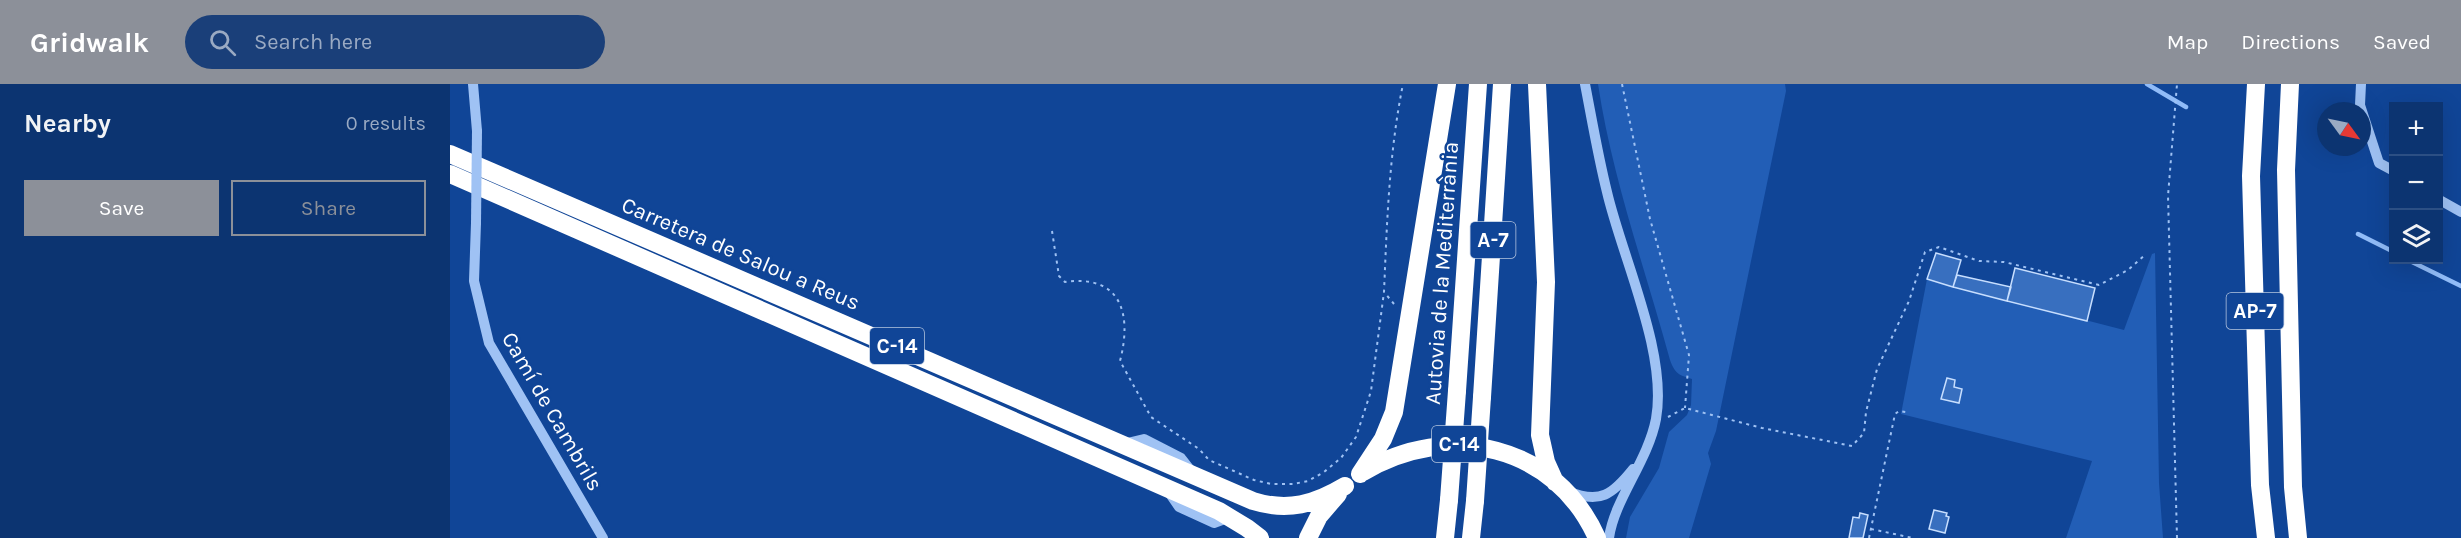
<!DOCTYPE html>
<meta charset="utf-8">
<style>
:root{--surface:#0c3471;--page:#1a3f79;--text:#f1f3f6;--muted:#9aaac3;--line:#2c4f84;--accent:#8c9099}
body{margin:0;font-family:Karla,sans-serif;background:var(--page);color:var(--text)}
.controls{position:absolute;right:18px;top:18px;display:grid;overflow:hidden;border-radius:0px;box-shadow:0 6px 24px #0002}
.controls button{width:54px;height:54px;display:grid;place-items:center;padding:0;border:0;border-bottom:2px solid var(--line);background:var(--surface);color:var(--text);font:30px sans-serif}
.compass{position:absolute;left:1867px;top:18px;width:54px;height:54px;border-radius:50%;background:var(--surface);box-shadow:0 6px 24px #0002;rotate:123deg}
.list{margin:0;padding:0;list-style:none}
h2{display:flex;justify-content:space-between;align-items:center;height:78px;margin:0;padding:0 24px;font-size:26px}
h2 small{font-size:20px;font-weight:400;color:var(--muted)}
.actions{display:flex;gap:12px;padding:18px 24px}
.actions a{flex:1;padding:14px 0;border:2px solid var(--accent);border-radius:0px;text-align:center;font-size:21px;color:var(--accent)}
.actions .main{background:var(--accent);color:#fff}
.icon{flex:none;width:33px;height:33px;fill:none;stroke:currentColor;stroke-width:2;stroke-linecap:round;stroke-linejoin:round}
.map{position:relative;flex:none;width:2011px;height:454px;overflow:hidden}
header{display:flex;align-items:center;gap:36px;box-sizing:border-box;height:84px;padding:0 30px;background:var(--accent);color:#fff}
header strong{font-size:28px}
nav{display:flex;gap:33px;margin-inline-start:auto;font-size:21px}
.search{width:420px;height:54px;background:var(--page);display:flex;align-items:center;gap:15px;box-sizing:border-box;padding:0 21px;border-radius:33px;color:var(--muted);font-size:22px}
main{display:flex}
aside{flex:1;background:var(--surface)}
.map>svg:first-child{display:block}
</style>
<header>
<strong>Gridwalk</strong>
<div class="search"><svg class="icon" aria-label="search" viewBox="0 0 24 24"><circle cx="10" cy="10" r="6"/><path d="M15 15l6 6"/></svg>Search here</div>
<nav><a>Map</a><a>Directions</a><a>Saved</a></nav>
</header>
<main>
<aside>
<h2>Nearby<small>0 results</small></h2>
<ul class="list">
</ul>
<div class="actions"><a class="main">Save</a><a>Share</a></div>
</aside>
<div class="map">
<svg width="2011" height="454" viewBox="0 0 2011 454">
<rect width="100%" height="100%" fill="#104597"/>
<!-- green -->
<path fill="#225eb6" d="M1148,0h187l1,7 -70,340 -8,22 3,11 -22,74h-63l4,-21 29,-49 10,-36 18,-17 4,-10 1,-26c-13,-4 -17,-5 -22,-19 -25,-92 -58,-182 -72,-276z
M1705,169l4,230 4,55h-97l26,-77 -191,-47 26,-135 197,51 28,-76z"/>
<g fill="none" stroke-linecap="round" stroke-linejoin="round">
<!-- stream -->
<path stroke="#91bcf8" stroke-width="4.5" d="M1697,0l39,23
M1908,150l36,18
M1958,176l53,26"/>
</g>
<!-- building -->
<path fill="#386fbf" stroke="#c7defe" stroke-width="1.5" d="M1486,169l25,7 -8,27 -26,-8z
M1565,184l80,20 -8,33 -80,-20z
M1507,191l54,12 -4,14 -54,-14z
M1497,294l8,2 -1,7 8,2 -3,14 -18,-4z
M1484,426l13,3 -1,3 3,1 -4,16 -16,-4z
M1410,429l8,2 -5,23h-14l4,-21 6,1z"/>
<g fill="none" stroke-linecap="round" stroke-linejoin="round">
<!-- path -->
<path stroke="#9fc2f4" stroke-width="2" stroke-dasharray="3 4.5" stroke-linecap="butt" d="M1172,0l28,135 39,136 -4,53
M602,147l7,45 6,6c57,-8 67,33 55,79l31,56 48,32 10,11 45,20 17,4h22l15,-3 16,-9 17,-14 15,-21 15,-46 13,-99
M944,220l-10,-12c3,-70 5,-139 19,-208
M1218,333l17,-9 77,20 90,18 12,-13 2,-21 11,-43 32,-68 16,-49 14,-5 40,14 25,1 95,23 29,-15 17,-15
M1421,445l42,9
M1419,454l26,-124 4,-3 7,1
M1727,454l-9,-342 9,-112"/>
<!-- minor -->
<path stroke="#9fc2f4" stroke-width="10" d="M23,0l4,47
M1135,0c7,36 13,72 22,108 15,65 61,161 49,227 -8,42 -42,81 -47,119
M1911,0l-1,21 19,58 15,8
M1988,115l23,13
M26,139l-2,58 15,62 114,195
M673,360l21,-5 37,19 11,14
M718,407l11,16 35,16 16,-6
M1118,407c32,14 45,3 65,-22"/>
<!-- highway -->
<path stroke="#fff" stroke-width="18" d="M1087,0l9,198 -6,153 6,27 9,20
M1806,0l-5,92 9,309 6,53
M1840,0l-4,86 7,317 5,51
M0,70l803,347c35,11 62,3 92,-15
M0,90l769,337 28,17 13,10
M1007,307l21,-307
M1032,313l20,-313
M913,388c85,-51 192,-28 234,66
M910,390l23,-35 11,-27 53,-328
M858,454l11,-22 19,-22
M995,454l4,-38
M1021,454l4,-37"/>
<!-- minor-bridge -->
<path stroke="#9fc2f4" stroke-width="10" d="M26,139l1,-92"/>
<!-- highway-bridge -->
<path stroke="#fff" stroke-width="18" d="M999,416l8,-109
M1025,417l7,-104"/>
</g>
<g text-anchor="middle" stroke-width="5" stroke-linejoin="round" paint-order="stroke">
<!-- shield labels -->
<g fill="#104597" stroke="#b7c7e0" stroke-width="1.5">
<rect x="1020.5" y="138" width="45" height="36" rx="4.5"/>
<rect x="1776.5" y="209" width="57" height="36" rx="4.5"/>
<rect x="420" y="244" width="54" height="36" rx="4.5"/>
<rect x="982" y="342" width="54" height="36" rx="4.5"/>
</g>
<g font-size="21" font-weight="bold" fill="#fff">
<text x="1043" y="163">A-7</text>
<text x="1805" y="234">AP-7</text>
<text x="447" y="269">C-14</text>
<text x="1009" y="367">C-14</text>
</g>
<!-- street labels -->
<g font-size="22" fill="#fff" stroke="#104597">
<text transform="translate(291 169) rotate(23)" y="8">Carretera de Salou a Reus</text>
<text transform="translate(991 189) rotate(-86)" y="8">Autovia de la Mediterrània</text>
<text transform="translate(103 327) rotate(60)" y="8">Camí de Cambrils</text>
</g>
</g>
</svg>
<div class="controls">
<button>+</button>
<button>−</button>
<button><svg class="icon" aria-label="layers" viewBox="0 0 24 24"><path d="M12 4l9 5-9 5-9-5zM3 14l9 5 9-5"/></svg></button>
</div>
<svg class="compass" viewBox="-18 -18 36 36"><path d="M0-13l5 13h-10z" fill="#e53935"/><path d="M0 13l5-13h-10z" fill="#9aaac3"/></svg>
</div>
</main>
